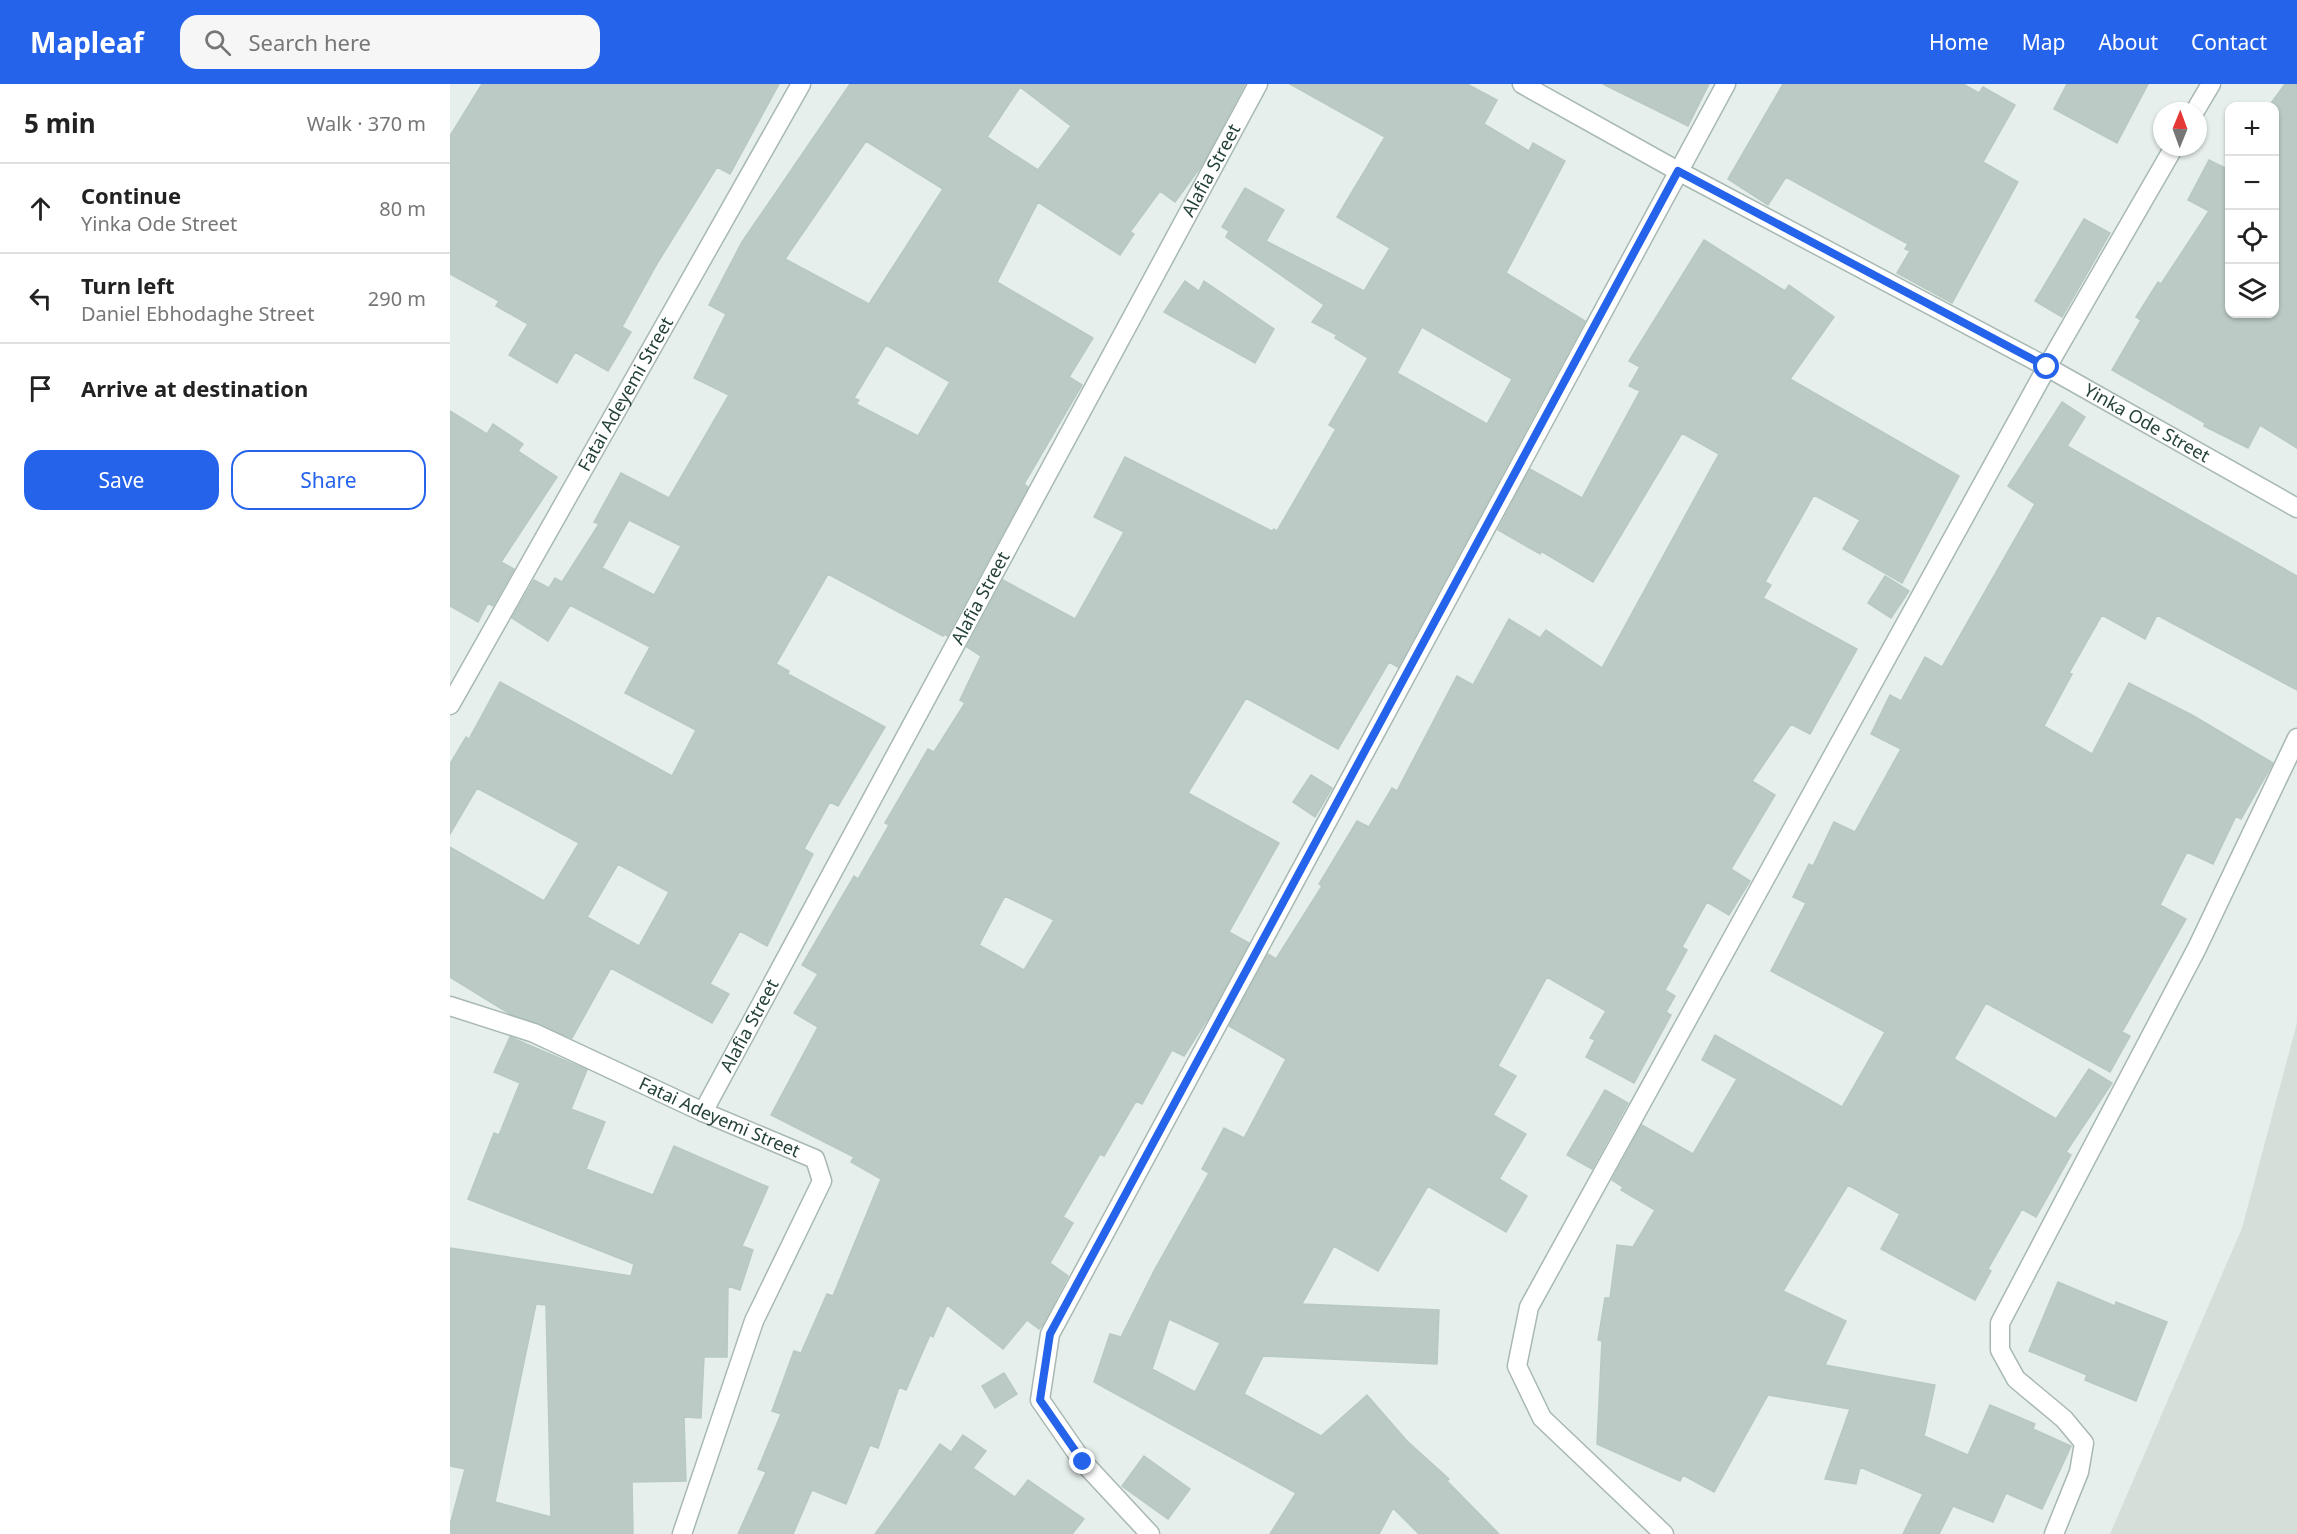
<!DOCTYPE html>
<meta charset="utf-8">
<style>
:root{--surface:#fff;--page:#f6f6f6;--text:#222;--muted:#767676;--line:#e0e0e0;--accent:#2563eb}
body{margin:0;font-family:"Noto Sans",sans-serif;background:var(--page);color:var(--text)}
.controls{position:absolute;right:18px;top:18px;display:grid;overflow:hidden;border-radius:12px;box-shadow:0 2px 4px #0004}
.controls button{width:54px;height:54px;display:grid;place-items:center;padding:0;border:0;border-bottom:2px solid var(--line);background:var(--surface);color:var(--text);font:30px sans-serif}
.compass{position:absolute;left:1703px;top:18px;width:54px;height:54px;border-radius:50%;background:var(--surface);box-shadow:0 2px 4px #0004;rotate:1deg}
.stop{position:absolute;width:18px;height:18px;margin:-14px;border:4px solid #2563eb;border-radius:50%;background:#fff}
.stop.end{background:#2563eb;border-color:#fff;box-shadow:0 2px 6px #0008}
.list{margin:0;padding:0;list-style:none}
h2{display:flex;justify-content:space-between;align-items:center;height:78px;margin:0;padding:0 24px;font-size:26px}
h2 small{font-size:20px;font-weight:400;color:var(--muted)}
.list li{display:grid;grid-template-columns:39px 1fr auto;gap:18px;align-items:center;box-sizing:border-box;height:90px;padding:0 24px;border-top:2px solid var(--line)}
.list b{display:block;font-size:22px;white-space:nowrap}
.list p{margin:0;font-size:20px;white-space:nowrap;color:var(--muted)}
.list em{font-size:20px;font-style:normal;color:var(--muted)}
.actions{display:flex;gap:12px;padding:18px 24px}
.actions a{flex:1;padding:14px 0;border:2px solid var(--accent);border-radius:18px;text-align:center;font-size:21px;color:var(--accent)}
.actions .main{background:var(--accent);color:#fff}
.icon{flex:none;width:33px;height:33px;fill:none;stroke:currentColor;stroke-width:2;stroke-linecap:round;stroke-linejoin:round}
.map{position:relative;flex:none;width:1847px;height:1450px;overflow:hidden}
header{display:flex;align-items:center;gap:36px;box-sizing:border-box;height:84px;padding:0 30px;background:var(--accent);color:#fff}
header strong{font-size:28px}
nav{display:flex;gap:33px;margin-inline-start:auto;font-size:21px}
.search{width:420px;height:54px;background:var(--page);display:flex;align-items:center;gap:15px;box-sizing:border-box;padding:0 21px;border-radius:18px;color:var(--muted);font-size:22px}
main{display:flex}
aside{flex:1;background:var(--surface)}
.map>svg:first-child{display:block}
</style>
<header>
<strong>Mapleaf</strong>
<div class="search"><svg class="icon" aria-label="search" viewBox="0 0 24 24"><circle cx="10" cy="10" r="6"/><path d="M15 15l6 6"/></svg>Search here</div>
<nav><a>Home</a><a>Map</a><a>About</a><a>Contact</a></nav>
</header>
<main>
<aside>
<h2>5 min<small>Walk · 370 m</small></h2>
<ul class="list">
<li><svg class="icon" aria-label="ahead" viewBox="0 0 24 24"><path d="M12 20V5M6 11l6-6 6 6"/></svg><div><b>Continue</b><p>Yinka Ode Street</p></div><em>80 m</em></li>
<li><svg class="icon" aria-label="left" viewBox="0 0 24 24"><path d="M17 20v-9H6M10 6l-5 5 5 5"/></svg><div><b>Turn left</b><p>Daniel Ebhodaghe Street</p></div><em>290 m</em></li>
<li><svg class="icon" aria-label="arrive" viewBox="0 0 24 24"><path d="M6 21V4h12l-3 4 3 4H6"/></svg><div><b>Arrive at destination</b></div></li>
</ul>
<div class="actions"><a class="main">Save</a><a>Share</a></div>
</aside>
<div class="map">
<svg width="1847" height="1450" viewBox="0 0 1847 1450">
<rect width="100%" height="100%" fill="#e6efeb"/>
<!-- built -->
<path fill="#d4dfda" d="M1847,939v511h-187l132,-306z"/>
<!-- building -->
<path fill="#bbcac4" stroke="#b8c9c2" stroke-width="1.5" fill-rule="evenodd" d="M32,0h297l-49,90 -13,-7 -59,95 -36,65 9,5 -23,39 -33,-19 -18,31 -48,-28 19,-31 -32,-18 3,-5 -49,-27v-138z
M400,0h395l-43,81 -27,37 -15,-11 -30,41 4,2 -14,21 -82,-53 -41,80 96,56 -24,39 13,8 -58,99 4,3 -81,149 -2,-2 -2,2 -115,-62 -52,90 13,7 -1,3 97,53 -47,79 -8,-4 -26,47 9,5 -46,92 -27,-15 -30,53 19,10 -17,29 -101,-55 -39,70 -62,-24 -60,-37v-130l94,54 35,-58 -102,-55 -27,46v-70l16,-27 3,2 31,-57 172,94 24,-46 -71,-37 25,-46 -80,-42 -22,36 -36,-23 22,-38 15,8 6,-10 7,4 37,-58 -5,-2 27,-49 48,25 60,-103 -35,-17 32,-64 -17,-9 33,-63zM570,3l51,39 -33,44 -51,-33zM416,57l77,48 -74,115 -84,-45zM436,261l64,37 -32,54 -62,-32 3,-4 -5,-2zM179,436l52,26 -27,49 -52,-27zM168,780l51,28 -30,54 -52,-29z
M840,0h177l30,16 -13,24 45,27 4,-8 32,18 -59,112 79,48 -187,346 -9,-5 -51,87 -92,-51 -58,95 91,50 -50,89 20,11 -39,72 -26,41 -12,-6 -30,54 -6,-3 -32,55 -4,-2 -37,63 10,6 -23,40 18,13 -25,48 -4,5 -12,-9 -24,29 -56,-44 -14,32 -3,-2 -24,55 -7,-3 -21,61 -8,-3 -24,59 -34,-14 -19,44h-55l28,-62 -8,-3 23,-55 -9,-3 22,-60 7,2 26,-59 6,2 48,-117 -30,-17 3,-5 -83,-42 47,-88 -24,-14 24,-39 -16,-9 52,-89 4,3 31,-54 -4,-2 43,-74 6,3 31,-49 -5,-3 21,-44 -14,-9 36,-67 72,39 49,-87 -30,-15 31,-60 147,74 2,-2 3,2 59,-102 -7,-4 39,-67 -33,-20 2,-3 -25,-13 12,-17 -98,-68 3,-6 -7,-4 23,-39 39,22 -18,31 98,50 26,-43 -53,-31 48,-80zM972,243l90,52 -25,45 -90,-51zM555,812l49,24 -30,50 -45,-25z
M1153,0h106l-21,42z
M1333,0h180l16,9 4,-6 32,18 -32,57 35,20 -66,121 -55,-30 13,-22 -5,-2 3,-5 -122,-67 -18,28 -40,-26z
M1617,0h81l-31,59 -63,-34z
M1835,0h12v364l-37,-23 -12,23 -44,-22 1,-3 -93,-53 29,-50 -5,-3 22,-35 3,2 48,-73 -21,-11 21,-40 16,8 4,-6v152h45v-208h-5z
M1634,135l26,14 -48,84 -27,-16z
M1254,156l81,51 4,-6 45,32 -44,62 169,97 -57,107 -59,-34 17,-29 -46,-25 -49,87 6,3 -8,13 94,51 -47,85 -19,-10 -39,57 23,14 -44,74 19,12 -21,34 -22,-13 -25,45 5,3 -22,40 10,6 -9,16 5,3 -37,68 -48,-26 9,-17 -5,-2 16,-27 -59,-34 -49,89 18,10 -23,39 33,19 -27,45 28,17 -21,36 -78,-46 -50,85 -44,-25 -32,58 137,6 -2,54 -174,-8 -19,38 77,42 46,-41 40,46 42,38 -2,2 52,53h-80l-26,-26 -14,26h-109l26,-41 -202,-111 16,-48 11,3 34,-68 54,-96 -7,-4 22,-41 20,10 42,-79 -57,-33 39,-72 8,5 46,-73 -3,-2 38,-63 12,6 23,-39 5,3 60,-115 16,9 36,-66 31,19 6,-8 56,38 117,-214 -37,-21 -89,149 -52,-31 -1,3 -42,-24 32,-61 52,29 58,-107 -11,-5 11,-19 -11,-6zM719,1235l51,24 -25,49 -43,-23z
M735,197l14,10 5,-10 70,48 -19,34 -91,-51z
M1612,318l23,15 -18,29 230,130v114l-140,-75 -12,24 -43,-24 -33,58 3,1 -28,52 48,28 37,-71 63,32 81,48 -32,56 -5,-3 -23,48 -26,-12 -27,53 26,14 -64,113 8,4 -20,36 -124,-69 -32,56 102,60 33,-50 23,14 -46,69 5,3 -35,62 -14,-8 -34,60 3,2 -16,29 -94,-51 19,-35 -52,-29 -65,106 63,30 -21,44 110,20 -11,51 44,19 22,-50 45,19 -2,5 38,17 -29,63 -36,-16 -13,29 -40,-16 -14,28h-36l20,-40 -63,-27 -4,17 -31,-5 25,-70 -82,-14 -54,97 -31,-17 -3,6 -83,-37 5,-103 -4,-1 7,-42h5l7,-53 16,2 22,-37 -34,-20 2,-3 -11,-7 30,-55 51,29 44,-75 -35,-19 13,-25 127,72 43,-75 -114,-61 35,-68 -13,-6 16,-33 4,2 21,-44 21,10 46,-83 -30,-15 19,-39 11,6 24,-44 17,10 93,-163 -27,-18z
M0,327l37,23 6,-10 30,20 -5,7 39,26 -56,85 13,7 -21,37 -5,-3 -10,19 -28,-16z
M1435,492l24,15 -18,27 -23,-15z
M861,691l21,13 -17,29 -22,-15z
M60,953l77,33 -16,39 34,13 -19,47 67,26 21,-49 94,41 -26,59 11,4 -13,40 -12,-4 -1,71h-23l-3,61 -17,-1 2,64 -54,1 1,52h-183v-9l15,-56 -15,-3v-218l181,28 3,-12 -166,-65 26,-66 5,2 21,-52 -26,-11zM86,1220l10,1 5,212 -56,-15z
M1155,1006l23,13 -36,66 -25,-14z
M1608,1198l57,24 1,-4 51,20 -31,79 -51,-21 2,-5 -58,-24z
M554,1289l13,21 -22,14 -13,-22z
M513,1351l23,16 -13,17 42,29 13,-17 56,39 -12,15h-197l65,-90 11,8z
M694,1372l46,33 -22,30 -46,-33z"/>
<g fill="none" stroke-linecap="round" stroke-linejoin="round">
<!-- street casing -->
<g stroke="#a8b8b2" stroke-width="21">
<g id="street">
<path id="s1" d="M1072,0l156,87 369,196 250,141"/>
<path d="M1745,27l16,-27"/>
<path id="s2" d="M0,621l351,-621"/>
<path id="s3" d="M0,922l84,27 169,79 112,47 7,22 -68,140 -72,213"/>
<path id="s4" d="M253,1028l555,-1028"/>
<path d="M700,1450l-67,-72 -43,-62 10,-66 676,-1250"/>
<path d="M1214,1450l-122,-116 -25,-52 12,-59 518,-940 127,-220"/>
<path d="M1604,1450l25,-62 5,-29 -20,-24 -48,-40 -16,-29v-27l197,-375 100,-210"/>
</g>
</g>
<!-- street -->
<use href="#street" stroke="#fff" stroke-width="18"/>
</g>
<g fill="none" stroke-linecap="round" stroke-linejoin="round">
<!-- route -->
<path stroke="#2563eb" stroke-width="8" d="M633,1378l-43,-62 10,-66 628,-1163 369,196"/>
</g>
<g text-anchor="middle" stroke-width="5" stroke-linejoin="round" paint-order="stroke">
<!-- street labels -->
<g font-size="18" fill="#24423a" stroke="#f7fbf9">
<text dy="6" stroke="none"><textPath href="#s4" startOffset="1070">Alafia Street</textPath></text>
<text dy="6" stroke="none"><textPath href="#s2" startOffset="357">Fatai Adeyemi Street</textPath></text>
<text dy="6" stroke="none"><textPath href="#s1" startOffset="711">Yinka Ode Street</textPath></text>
<text dy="6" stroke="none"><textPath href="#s4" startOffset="584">Alafia Street</textPath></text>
<text dy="6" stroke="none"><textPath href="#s4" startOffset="98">Alafia Street</textPath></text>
<text dy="6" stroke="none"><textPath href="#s3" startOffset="292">Fatai Adeyemi Street</textPath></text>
</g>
</g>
</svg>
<div class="controls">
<button>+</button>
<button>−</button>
<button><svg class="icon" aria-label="locate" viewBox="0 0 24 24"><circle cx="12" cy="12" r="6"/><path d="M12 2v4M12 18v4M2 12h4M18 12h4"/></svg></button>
<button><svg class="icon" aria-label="layers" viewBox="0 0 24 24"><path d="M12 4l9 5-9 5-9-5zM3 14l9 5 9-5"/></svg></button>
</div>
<svg class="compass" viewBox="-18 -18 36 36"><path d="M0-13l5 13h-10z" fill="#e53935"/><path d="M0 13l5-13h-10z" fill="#767676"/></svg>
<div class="stop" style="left:1597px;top:283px"></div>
<div class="stop end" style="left:633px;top:1378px"></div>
</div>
</main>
